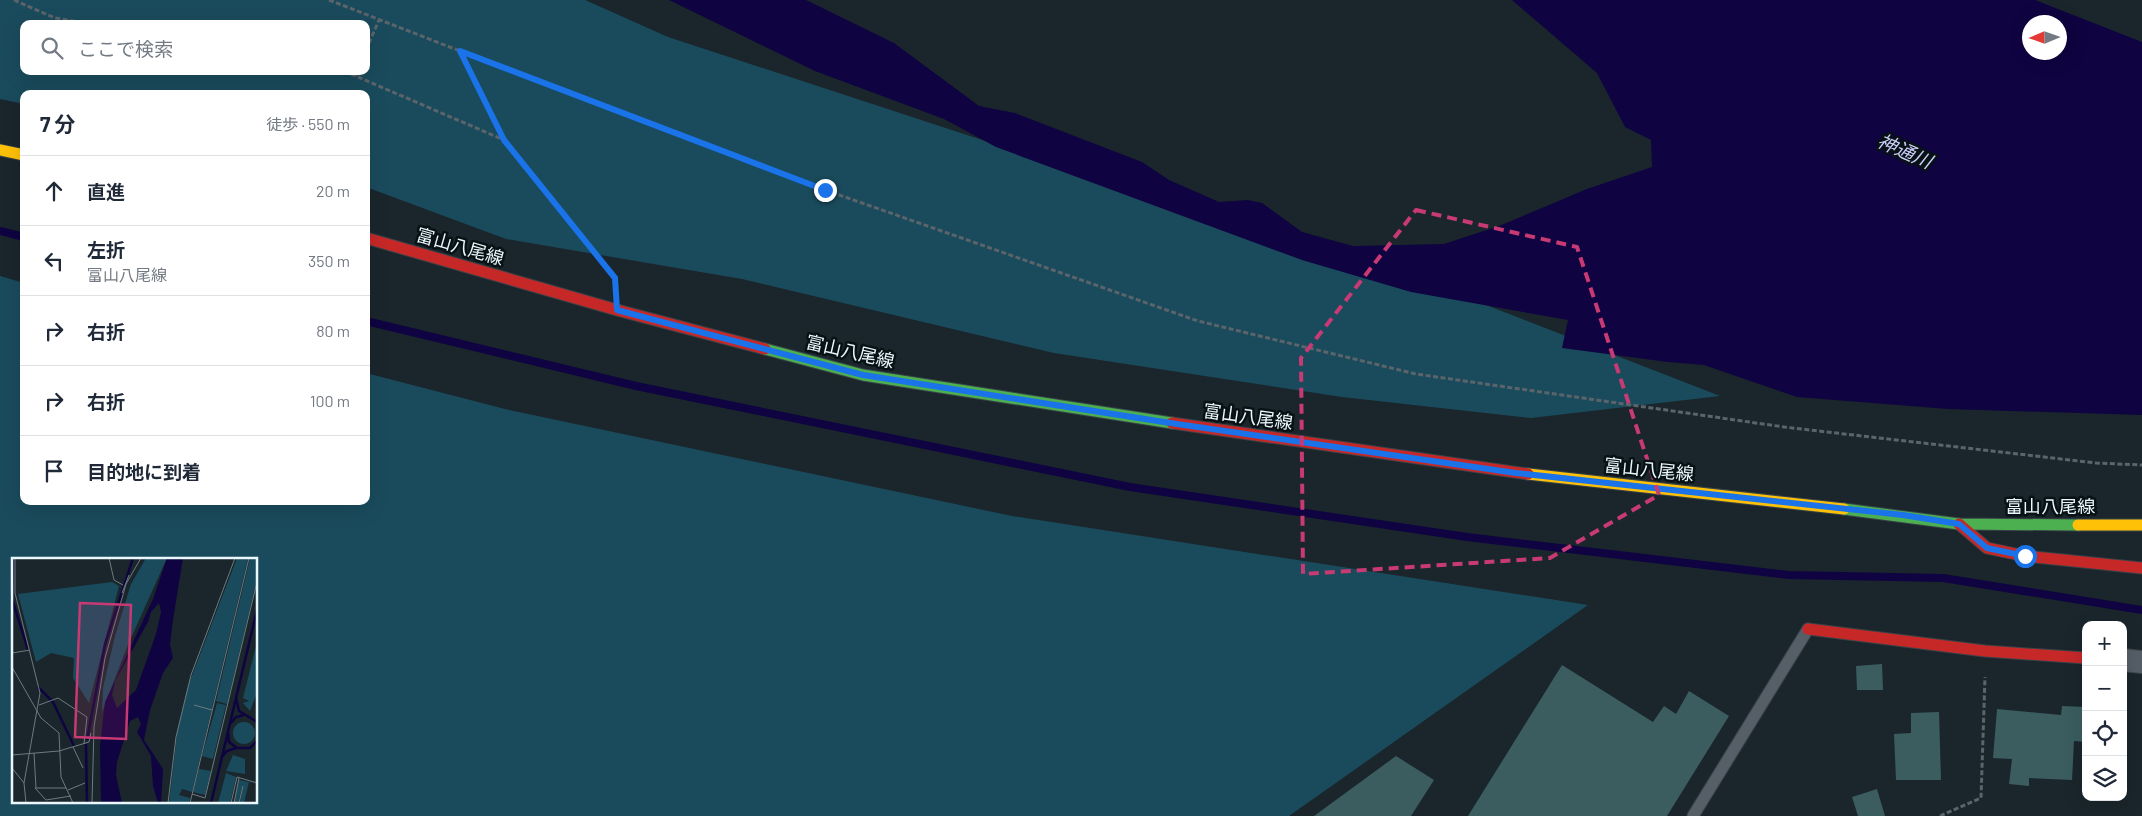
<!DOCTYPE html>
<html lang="ja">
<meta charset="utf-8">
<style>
:root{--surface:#fff;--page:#f6f6f7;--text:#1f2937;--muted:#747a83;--line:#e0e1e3}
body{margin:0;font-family:Barlow,"Noto Sans JP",sans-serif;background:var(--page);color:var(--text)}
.controls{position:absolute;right:15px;bottom:15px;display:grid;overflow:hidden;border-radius:10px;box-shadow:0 5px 20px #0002}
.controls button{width:45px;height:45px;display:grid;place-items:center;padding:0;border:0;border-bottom:1px solid var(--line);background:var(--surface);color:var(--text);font:25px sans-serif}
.compass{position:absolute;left:2022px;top:15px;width:45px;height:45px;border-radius:50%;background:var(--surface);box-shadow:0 5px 20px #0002;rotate:268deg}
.stop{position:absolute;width:15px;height:15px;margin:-11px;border:4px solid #1a73e8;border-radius:50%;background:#fff}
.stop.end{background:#1a73e8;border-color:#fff;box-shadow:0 1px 5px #0008}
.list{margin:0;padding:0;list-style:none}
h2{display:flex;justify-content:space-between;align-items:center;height:65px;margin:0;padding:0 20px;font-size:21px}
h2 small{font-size:16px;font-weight:400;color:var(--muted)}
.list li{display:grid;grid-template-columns:32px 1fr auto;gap:15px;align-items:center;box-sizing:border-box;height:70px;padding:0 20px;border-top:1px solid var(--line)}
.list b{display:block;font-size:19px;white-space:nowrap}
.list p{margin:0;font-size:16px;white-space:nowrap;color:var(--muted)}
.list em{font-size:16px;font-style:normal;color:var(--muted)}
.icon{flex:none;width:28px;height:28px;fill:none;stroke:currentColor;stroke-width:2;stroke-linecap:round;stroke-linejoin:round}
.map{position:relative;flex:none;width:2142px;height:816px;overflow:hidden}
.search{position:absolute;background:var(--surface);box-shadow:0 5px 20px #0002;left:20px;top:20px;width:350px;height:55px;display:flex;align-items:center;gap:12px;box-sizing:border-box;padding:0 18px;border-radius:10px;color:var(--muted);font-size:19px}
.panel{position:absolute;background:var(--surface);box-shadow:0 5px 20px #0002;left:20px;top:90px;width:350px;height:415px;border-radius:10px}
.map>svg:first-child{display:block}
</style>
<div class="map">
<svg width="2142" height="816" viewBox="0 0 2142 816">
<rect width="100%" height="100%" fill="#1a262c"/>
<!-- green -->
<path fill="#1a4b5c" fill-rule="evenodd" d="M0,0h585l83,37 818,268 234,91 -189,22 -189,-21 -288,-44 -312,-74 -236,-40 -140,-52v-93h-342v10l-24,-5zM24,24h342v47h-342z
M0,276l24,7v218h342v-128l139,36 507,107 576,89 -299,211h-1289zM14,560h242v242h-242z"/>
<!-- water -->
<path fill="#0f0341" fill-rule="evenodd" d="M669,0h137l88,43 85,63 36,7 127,49 27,18 50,22 29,-2 14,3 40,29 51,14 91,-2 55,-18 88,-37 65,-22 -1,-27 -26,-13 -28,-54 -85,-73h523l107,42v373l-194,-6 -151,-12 -93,-32 -36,-3 -106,-14 6,-28 -157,-28 -109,-32 -306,-113 -52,-28 -129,-48zM2030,22h30v30h-30z"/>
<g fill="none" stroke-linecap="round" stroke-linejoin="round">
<!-- stream -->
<path stroke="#0f0341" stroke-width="8" d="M0,231l24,6
M366,321l270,65 494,101 337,50 322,38 154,3 199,32"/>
</g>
<!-- building -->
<path fill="#3b5d60" d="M1882,664l1,26h-26l-1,-24z
M1562,665l91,57 11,-16 12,8 13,-23 40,25 -62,100h-199z
M2062,706l24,1v35l-12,-1 -2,39 -43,-2v8l-20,-2 3,-25 -19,-1 4,-49 64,6z
M1939,712l2,68h-45l-2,-46 17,-1v-20z
M1396,756l38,24 -23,36h-97z
M1877,789l8,27h-27l-6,-19z"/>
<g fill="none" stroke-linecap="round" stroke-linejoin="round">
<!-- lane casing -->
<g stroke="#394348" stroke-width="13">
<path id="lane" d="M1693,816l115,-187"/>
</g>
<!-- street casing -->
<g stroke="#394348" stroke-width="24">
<path id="street" d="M2123,660l19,2"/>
</g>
<!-- fast casing -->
<g stroke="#394348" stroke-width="13">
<path id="fast" d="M765,349l98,26 309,48
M1844,509l115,15 119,1"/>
</g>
<!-- slow casing -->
<g stroke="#394348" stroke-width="13">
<path id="slow" d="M0,150l24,5
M1528,474l316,35
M2078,525h64"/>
</g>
<!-- jam casing -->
<g stroke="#394348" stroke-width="13">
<path id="jam" d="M366,238l251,72 148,39
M1172,423l356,51
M1959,524l28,24 38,8 117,12
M1808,629l177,22 101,7"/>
</g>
<!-- path -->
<path stroke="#5b646b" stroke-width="3" stroke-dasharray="5 2.5" stroke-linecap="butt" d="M14,0l41,18 38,6
M329,0l131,51 43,88
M366,50l13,-30
M460,51l365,139 373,131 218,53 368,53 312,36 46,2
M344,71l160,69 111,138v4
M355,76l2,-5
M1940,816l41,-18 4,-121"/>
<!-- lane -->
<use href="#lane" stroke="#565e68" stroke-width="11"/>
<!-- street -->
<use href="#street" stroke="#565e68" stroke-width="22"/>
<!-- fast -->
<use href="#fast" stroke="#4caf50" stroke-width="11"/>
<!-- slow -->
<use href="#slow" stroke="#ffc107" stroke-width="11"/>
<!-- jam -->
<use href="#jam" stroke="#c62828" stroke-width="11"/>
</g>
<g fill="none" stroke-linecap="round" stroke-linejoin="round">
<!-- route -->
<path stroke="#1a73e8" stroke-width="6" d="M825,190l-365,-139 44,89 111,138 2,32 246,65 314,49 339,49 387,42 56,9 28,24 38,8"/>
</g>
<!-- marked area -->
<path fill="none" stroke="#c83a73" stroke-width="4" stroke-dasharray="10 6" stroke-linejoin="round" d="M1416,210l161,37 82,248 -109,63 -247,16 -2,-216z"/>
<g text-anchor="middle" stroke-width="5" stroke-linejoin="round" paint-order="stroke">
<!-- street labels -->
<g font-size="18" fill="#eaf8fe" stroke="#081215">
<text transform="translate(460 247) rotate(16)" y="6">富山八尾線</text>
<text transform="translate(850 352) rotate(13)" y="6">富山八尾線</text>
<text transform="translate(1248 417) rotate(8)" y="6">富山八尾線</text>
<text transform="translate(1649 470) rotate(6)" y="6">富山八尾線</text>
<text x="2050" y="513">富山八尾線</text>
</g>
<!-- water labels -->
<g font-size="19" font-style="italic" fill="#c9cff9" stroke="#081215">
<text transform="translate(1905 151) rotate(24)" y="7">神通川</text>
</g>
</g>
<!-- overview -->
<g transform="translate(12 558)">
<rect width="245" height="245" fill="#1a262c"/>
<path d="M134,0h21l-40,89 -25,65 1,-24 12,-52 16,-52zM225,0h11l-56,234 -10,-3 -3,6 11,3 -1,5h-20l8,-69 11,-48zM238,0h7v21l-30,125 -11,-3zM100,24l7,4 -30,117 -16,-25 1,-20 -23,-5 -15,9 -18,-68zM245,84v51l-7,18 -7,-8 6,-2 -6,-3zM205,145l9,2 -13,54 -11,-3zM221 175a11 11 0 1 1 22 0a11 11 0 1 1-22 0ZM221,197l12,4v15l-19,-3zM187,211l12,2 -6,24 -12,-3zM214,215l10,4 -6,26h-12zM227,222l10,2 -5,21h-4l3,-18 -5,18h-4z" fill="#1a4b5c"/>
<path d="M155,0h16l-10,62 -3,24 3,14 -10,15 -13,37 -6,30 19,29 -2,34h-3l-5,-17 -2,-30 -14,-24 4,-8 -3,-7 -8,4 -13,41 -1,13 6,28h-21l-1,-57 5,-44 48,-103zM147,45l2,9 -5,22 -20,56 -19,18 -5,-13 3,-14 33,-59 3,-10z" fill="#0f0341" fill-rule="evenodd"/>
<path fill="none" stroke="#0f0341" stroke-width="2.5" d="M1,0l-1,41 16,51M26,129l15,15 21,44M224,140l3,13 18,11M218,166l6,-7 8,-2M216,173l1,11 8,6h13l7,-7M75,182l18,-96 28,-86M74,186l1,59M209,200l6,-7 9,-3M199,245l46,-193"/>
<path fill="none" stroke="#6d7a80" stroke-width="1" d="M3,0v35l25,100 -16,90M97,0l5,22 9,5M110,35l7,-18M0,95l18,-3M0,109l29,51 18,15 2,44 12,26M27,147l19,-7 29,19 -3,27M182,147l18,5M61,189l10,21M22,195l2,35M0,197l47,-4 30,-9 2,-9M0,210l12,15 2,20M54,230h-31l11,12 25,-4M56,232l17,-7M180,236l13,4 52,-216M80,245l2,-76 11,-69 21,-74 15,-26M156,245l8,-66 15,-62 44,-117M178,245l59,-245M219,245l6,-26 20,6M222,245l5,-25M227,245l4,-17"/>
<path fill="#c83a73" fill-opacity="0.15" stroke="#c83a73" stroke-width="2.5" d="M68,45l51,2 -5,134 -51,-2z"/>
<rect width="245" height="245" fill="none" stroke="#eaf8fe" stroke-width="2.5"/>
</g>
</svg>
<div class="controls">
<button>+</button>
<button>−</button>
<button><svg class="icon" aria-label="locate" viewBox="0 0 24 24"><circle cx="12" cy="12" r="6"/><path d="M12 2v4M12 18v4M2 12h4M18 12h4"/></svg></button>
<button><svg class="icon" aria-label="layers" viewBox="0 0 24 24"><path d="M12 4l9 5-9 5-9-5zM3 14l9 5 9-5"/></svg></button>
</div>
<svg class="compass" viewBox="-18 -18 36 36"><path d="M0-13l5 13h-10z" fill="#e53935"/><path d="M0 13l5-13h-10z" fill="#747a83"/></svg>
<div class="stop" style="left:2025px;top:556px"></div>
<div class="stop end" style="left:825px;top:190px"></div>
<div class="search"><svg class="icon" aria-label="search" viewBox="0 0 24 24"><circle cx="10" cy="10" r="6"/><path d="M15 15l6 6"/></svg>ここで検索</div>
<section class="panel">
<h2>7 分<small>徒歩 · 550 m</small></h2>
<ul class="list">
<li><svg class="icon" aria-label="ahead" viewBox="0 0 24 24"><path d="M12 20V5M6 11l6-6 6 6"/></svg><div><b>直進</b></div><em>20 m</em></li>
<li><svg class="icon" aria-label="left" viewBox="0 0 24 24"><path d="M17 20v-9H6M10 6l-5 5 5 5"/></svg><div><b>左折</b><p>富山八尾線</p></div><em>350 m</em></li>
<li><svg class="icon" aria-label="right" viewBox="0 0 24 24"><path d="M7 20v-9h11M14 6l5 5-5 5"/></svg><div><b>右折</b></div><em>80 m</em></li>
<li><svg class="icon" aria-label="right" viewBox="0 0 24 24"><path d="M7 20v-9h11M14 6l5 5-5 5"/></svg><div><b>右折</b></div><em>100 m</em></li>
<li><svg class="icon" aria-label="arrive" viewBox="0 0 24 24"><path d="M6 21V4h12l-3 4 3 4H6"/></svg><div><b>目的地に到着</b></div></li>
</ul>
</section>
</div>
